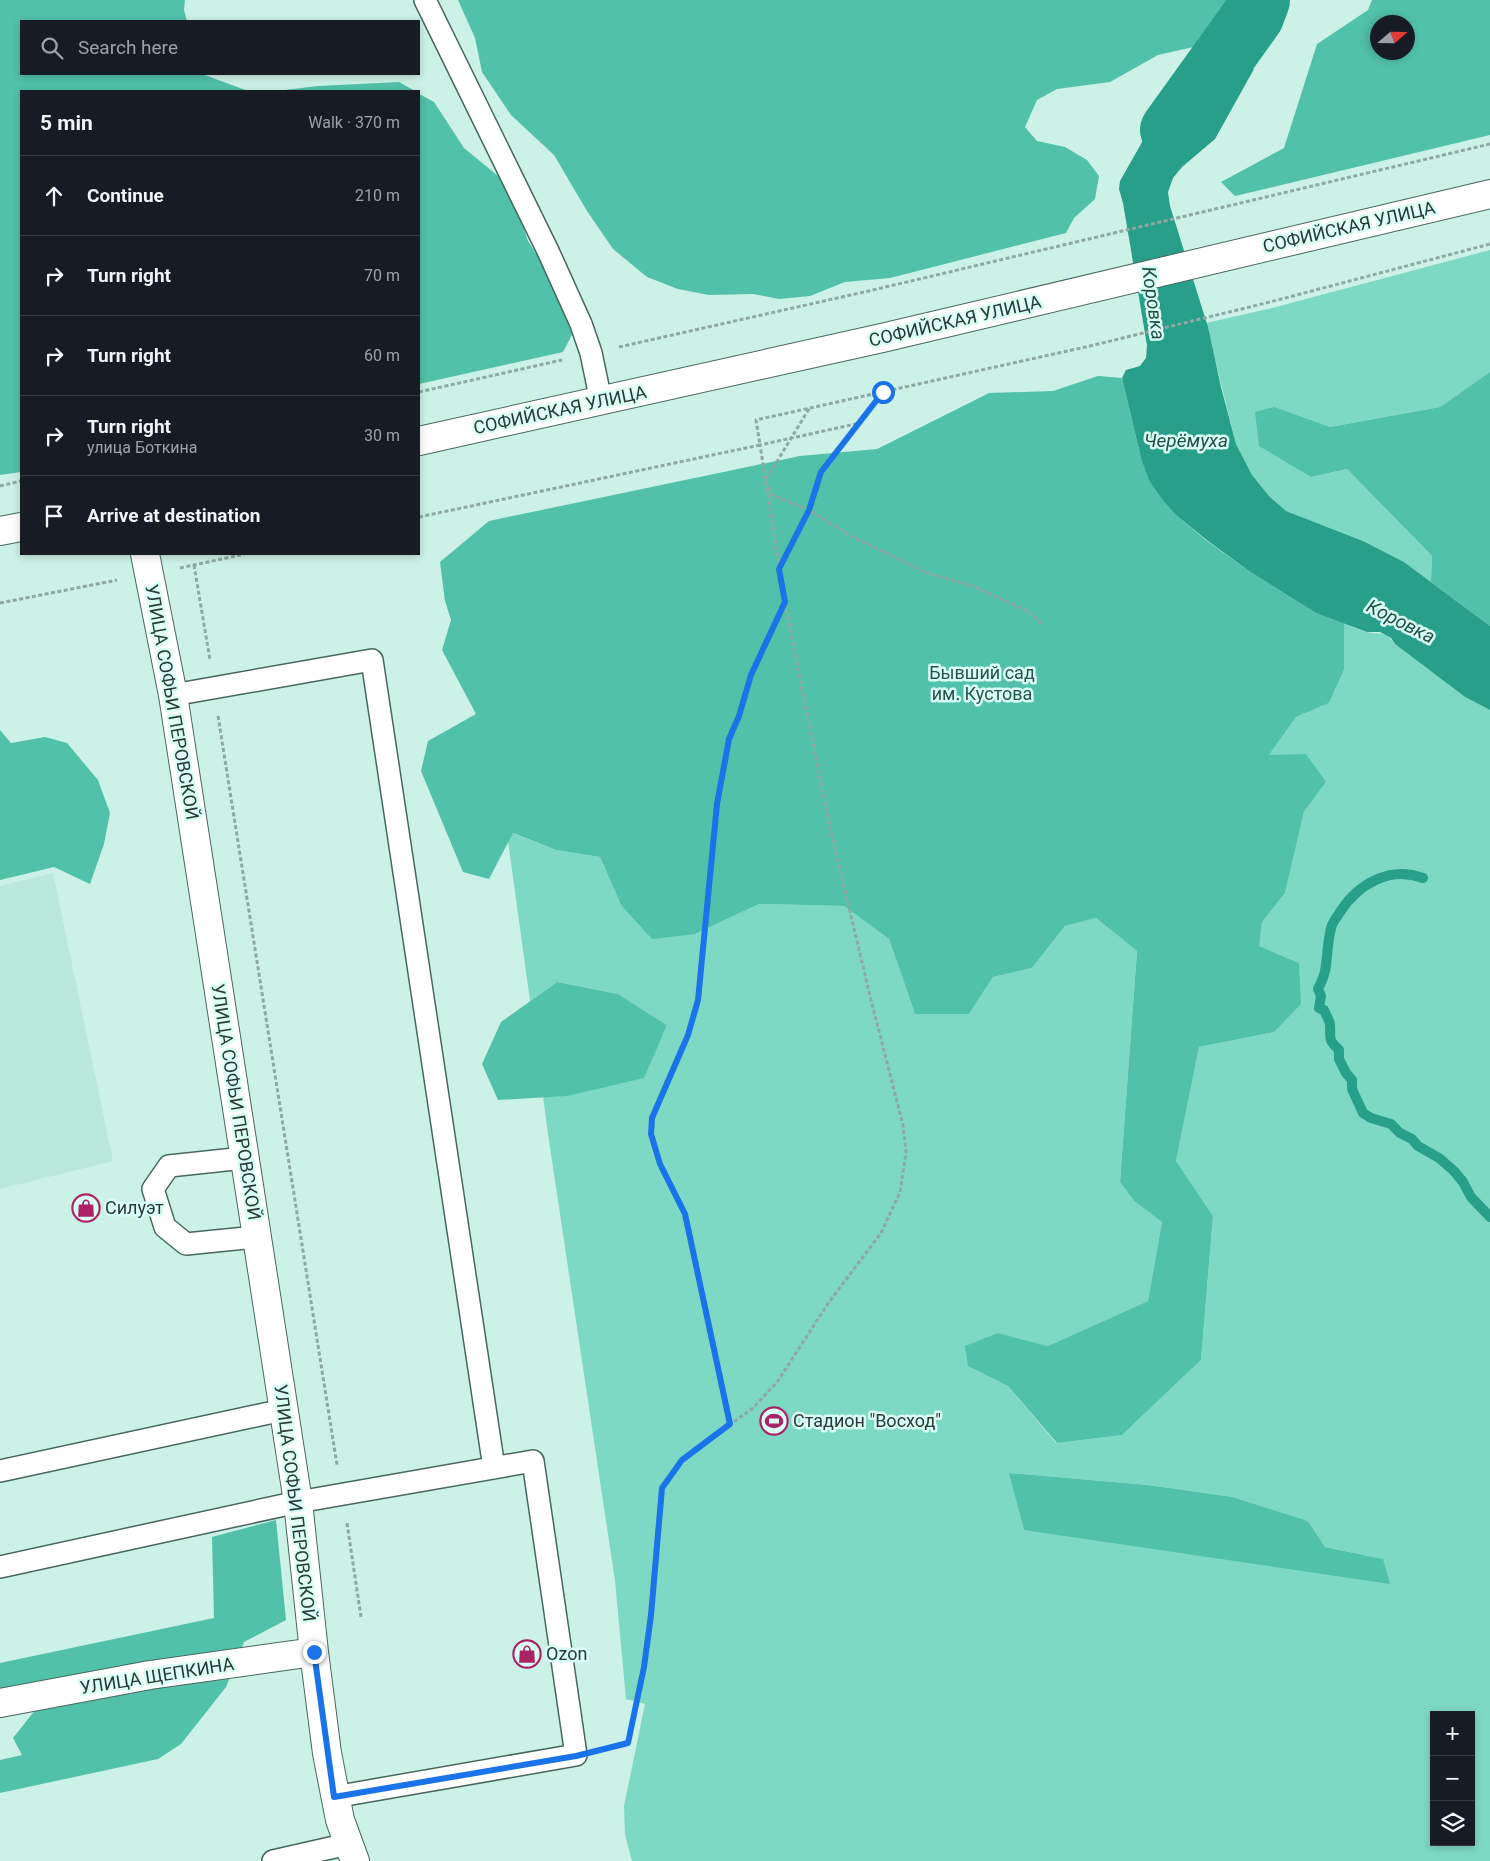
<!DOCTYPE html>
<meta charset="utf-8">
<style>
:root{--surface:#171b24;--page:#242831;--text:#f1f3f6;--muted:#9ea1a6;--line:#363941}
body{margin:0;font-family:Roboto,sans-serif;background:var(--page);color:var(--text)}
.controls{position:absolute;right:15px;bottom:15px;display:grid;overflow:hidden;border-radius:0px;box-shadow:0 2px 8px #0003}
.controls button{width:45px;height:45px;display:grid;place-items:center;padding:0;border:0;border-bottom:1px solid var(--line);background:var(--surface);color:var(--text);font:25px sans-serif}
.compass{position:absolute;left:1370px;top:15px;width:45px;height:45px;border-radius:50%;background:var(--surface);box-shadow:0 2px 8px #0003;rotate:70deg}
.stop{position:absolute;width:15px;height:15px;margin:-11px;border:4px solid #1a73e8;border-radius:50%;background:#fff}
.stop.end{background:#1a73e8;border-color:#fff;box-shadow:0 1px 5px #0008}
.list{margin:0;padding:0;list-style:none}
h2{display:flex;justify-content:space-between;align-items:center;height:65px;margin:0;padding:0 20px;font-size:21px}
h2 small{font-size:16px;font-weight:400;color:var(--muted)}
.list li{display:grid;grid-template-columns:32px 1fr auto;gap:15px;align-items:center;box-sizing:border-box;height:80px;padding:0 20px;border-top:1px solid var(--line)}
.list b{display:block;font-size:19px;white-space:nowrap}
.list p{margin:0;font-size:16px;white-space:nowrap;color:var(--muted)}
.list em{font-size:16px;font-style:normal;color:var(--muted)}
.icon{flex:none;width:28px;height:28px;fill:none;stroke:currentColor;stroke-width:2;stroke-linecap:round;stroke-linejoin:round}
.map{position:relative;flex:none;width:1490px;height:1861px;overflow:hidden}
.search{position:absolute;background:var(--surface);box-shadow:0 2px 8px #0003;left:20px;top:20px;width:400px;height:55px;display:flex;align-items:center;gap:12px;box-sizing:border-box;padding:0 18px;border-radius:0px;color:var(--muted);font-size:19px}
.panel{position:absolute;background:var(--surface);box-shadow:0 2px 8px #0003;left:20px;top:90px;width:400px;height:465px;border-radius:0px}
.map>svg:first-child{display:block}
</style>
<div class="map">
<svg width="1490" height="1861" viewBox="0 0 1490 1861">
<rect width="100%" height="100%" fill="#ccf1e6"/>
<!-- built -->
<path fill="#bae9dc" d="M53,873l60,288 -113,28v-303z"/>
<!-- green -->
<path fill="#7ed9c4" fill-rule="evenodd" d="M1490,250v122l-50,35 -110,20 -55,-20 36,70 36,-8 85,87 -1,26 -27,-20 -41,-21 -77,-30 -17,-15 -17,-21 -16,-31 -30,-121 66,-15z
M1344,623c7,3 15,7 23,9 14,3 17,-2 28,12l70,53 25,13v1151h-858l-7,-26 -1,-29 21,-102 -19,-5 -11,-118 -67,-447 -17,-128 132,29 4,-10 -49,-31 -61,-12 -27,19 -22,-160 4,-8 44,17 44,7 21,48 74,29 64,-30 85,2 45,33 26,75h54l24,-37 39,-9 33,-42 31,-8 41,33 -17,231 14,19 28,21 -14,79 -100,45 -50,-13 -30,33 40,20 48,57 66,-8 79,-75 12,-144 -37,-55 23,-114 75,-15 25,-69 -41,-17 4,-24 23,-29 19,-81 22,-30 -57,-27 27,-38 33,-14 15,-33zM1010,1473l138,12 85,12 75,24 17,26 58,12 -359,-29zM1434,1715h37v127h-37z"/>
<!-- forest -->
<path fill="#51c1a9" fill-rule="evenodd" d="M0,0h185l-1,10 3,11h-166v53h181l46,17h-227v381l-21,3z
M458,0h777l-28,44 -49,11 -48,27 -53,7 -20,11 -12,27 12,14 28,6 22,13 12,16 -4,23 -21,19 -8,15 -176,45 -45,4 -35,14 -31,3 -26,-5 -44,1 -31,-6 -31,-12 -34,-28 -26,-38 -33,-56 -43,-40 -29,-43 -7,-34z
M1372,0h118v135l-255,61 -14,-14 63,-34 33,-104 51,-34zM1378,22h30v30h-30z
M399,82l16,9h-139l42,-5z
M419,94l15,8 30,46 45,37 19,56 35,55 12,33 -12,23 -144,32z
M1490,372v254l-59,-44 1,-26 -85,-87 -36,8 -52,-31 -4,-34 20,-5 55,20 110,-20z
M1098,376l24,2 19,80 36,58 30,25 42,30 67,42 28,10v47l-15,33 -33,14 -27,38 37,-1 20,28 -22,30 -19,81 -23,29 -3,24 40,17 2,41 -27,28 -75,15 -23,114 37,55 -12,144 -79,75 -65,8 -49,-57 -40,-20 -3,-20 33,-13 50,13 100,-45 14,-79 -28,-21 -14,-19 17,-231 -41,-33 -31,8 -33,42 -39,9 -24,37h-54l-26,-75 -45,-33 -85,-2 -64,30 -43,5 -31,-34 -21,-48 -44,-7 -43,-17 -24,46 -26,-7 -42,-101 7,-30 48,-27 -34,-64 9,-30 -6,-19 -5,-39 49,-41 311,-65 77,-7 112,-56 64,-2z
M0,730l11,13 34,-6 22,6 31,37 12,33 -6,31 -14,40 -36,-17 -54,13z
M557,982l61,12 49,31 -23,53 -77,18 -69,4 -16,-36 19,-42z
M1009,1473l139,12 85,12 75,24 17,26 58,12 7,25 -366,-54z
M276,1520l10,100 -42,22 -18,45 -45,57 -23,15 -158,34v-33l22,-5 -9,-17 23,-29 -36,-18v-28l214,-45 -2,-81z"/>
<!-- water -->
<path fill="#279f89" d="M1192,54l62,15 -39,70 -33,28 -9,11 -5,14 2,14 38,121 13,60 15,57 16,31 17,21 17,15 77,30 41,21 86,64v84l-25,-13 -70,-53 -4,-6 -11,-6h-13l-51,-19 -67,-42 -41,-30 -31,-25 -15,-17 -13,-19 -8,-22 -19,-80 4,-8 14,-4 6,-8 1,-13 -24,-142 -4,-14 1,-8z"/>
<g fill="none" stroke-linecap="round" stroke-linejoin="round">
<!-- stream -->
<path stroke="#279f89" stroke-width="10" d="M1423,878c-33,-12 -64,5 -83,34 -2,4 -6,8 -8,13 -5,15 -4,31 -7,46 -1,6 -4,12 -7,18l3,7 -2,12 5,2c2,5 6,11 6,15 1,15 -3,13 9,25v9l7,14 6,7v9l11,24 8,5 20,6 9,9 12,6 6,7 21,12 15,13 9,11 8,15 19,20"/>
<!-- river -->
<path stroke="#279f89" stroke-width="62" d="M1171,130l82,-114 6,-16"/>
<!-- service casing -->
<g stroke="#47685f" stroke-width="24">
<path id="service" d="M425,0l123,251 33,73 10,29 10,48
M173,695l199,-35 122,808
M244,1158l-75,8 -16,23 12,38 21,17 70,-7
M0,1471l283,-61
M0,1567l298,-65 235,-41 43,294 -242,42
M273,1861l75,-17"/>
</g>
<!-- minor casing -->
<g stroke="#47685f" stroke-width="30">
<path id="minor" d="M145,554l28,141 125,807 16,150 13,101 13,67 15,41
M0,1703l150,-28 164,-23"/>
</g>
<!-- secondary casing -->
<g stroke="#47685f" stroke-width="30">
<path id="secondary" d="M419,441l463,-103 608,-144
M0,531l21,-4"/>
</g>
<!-- path -->
<path stroke="#8da9a1" stroke-width="3" stroke-dasharray="4 2.5" stroke-linecap="butt" d="M619,347l254,-57 617,-146
M419,392l143,-32
M809,409l-44,72 7,14 37,15 42,26 76,37 46,13 56,26 14,13
M0,486l21,-5
M419,517l341,-72 -4,-25 334,-74 180,-44 220,-58
M194,565l16,95
M180,568l65,-14
M779,568l30,-58 12,-38 62,-80
M0,603l117,-23
M218,716l119,749
M730,1424l-45,-210 -25,-50 -9,-30 1,-16 36,-83 10,-35 19,-196 12,-65 10,-23 12,-41 33,-72
M347,1523l14,94
M603,1749l26,-6 15,-76 7,-52 7,-99 4,-28 19,-28 72,-52 25,-27 51,-79 52,-69 19,-41 6,-40 -3,-27 -32,-125 -40,-168 -29,-143 -17,-87 -25,-157 100,-22"/>
<!-- service -->
<use href="#service" stroke="#fff" stroke-width="21"/>
<!-- minor -->
<use href="#minor" stroke="#fff" stroke-width="28"/>
<!-- secondary -->
<use href="#secondary" stroke="#fff" stroke-width="28"/>
</g>
<g fill="none" stroke-linecap="round" stroke-linejoin="round">
<!-- route -->
<path stroke="#1a73e8" stroke-width="6" d="M314,1652l20,145 242,-41 52,-13 16,-76 7,-52 11,-127 20,-28 48,-36 -45,-210 -25,-50 -9,-30 1,-16 36,-83 10,-35 19,-196 12,-65 10,-23 12,-41 34,-73 -6,-33 30,-59 12,-38 62,-80"/>
</g>
<!-- icons -->
<defs>
<g id="shop-ring" transform="scale(1.4375)"><circle r="9.5" fill="#d9fef4" stroke="#ab2265" stroke-width="1.5"/><path d="M-5-2.5h2.3a2.7 3.5 0 0 1 5.4 0H5L5.5 6h-11ZM-1.5-2.5h3a1.5 2.3 0 0 0-3 0Z" fill="#ab2265"/></g>
<g id="stadium-ring" transform="scale(1.4375)"><circle r="9.5" fill="#d9fef4" stroke="#ab2265" stroke-width="1.5"/><path d="M0-5a6.5 5 0 1 0 0 10a6.5 5 0 1 0 0-10ZM-3.5-1.8h7v3.6h-7Z" fill="#ab2265"/></g>
</defs>
<g fill-rule="evenodd">
<use href="#shop-ring" x="86" y="1208"/>
<use href="#stadium-ring" x="774" y="1421"/>
<use href="#shop-ring" x="527" y="1654"/>
</g>
<g text-anchor="middle" stroke-width="5" stroke-linejoin="round" paint-order="stroke">
<!-- street labels -->
<g font-size="18" fill="#2b3a36" stroke="#d9fef4">
<text transform="translate(1349 227) rotate(-13)" y="6">СОФИЙСКАЯ УЛИЦА</text>
<text transform="translate(955 321) rotate(-13)" y="6">СОФИЙСКАЯ УЛИЦА</text>
<text transform="translate(560 410) rotate(-12)" y="6">СОФИЙСКАЯ УЛИЦА</text>
<text transform="translate(172 702) rotate(80)" y="6">УЛИЦА СОФЬИ ПЕРОВСКОЙ</text>
<text transform="translate(236 1102) rotate(81)" y="6">УЛИЦА СОФЬИ ПЕРОВСКОЙ</text>
<text transform="translate(295 1503) rotate(83)" y="6">УЛИЦА СОФЬИ ПЕРОВСКОЙ</text>
<text transform="translate(157 1676) rotate(-9)" y="6">УЛИЦА ЩЕПКИНА</text>
</g>
<!-- park labels -->
<g font-size="18" fill="#25544a" stroke="#d9fef4">
<text x="982" y="679">Бывший сад<tspan x="982" dy="21">им. Кустова</tspan></text>
</g>
<!-- poi labels -->
<g font-size="18" fill="#2b3a36" stroke="#d9fef4" text-anchor="start">
<text x="105" y="1214">Силуэт</text>
<text x="793" y="1427">Стадион "Восход"</text>
<text x="546" y="1660">Ozon</text>
</g>
<!-- water labels -->
<g font-size="19" font-style="italic" fill="#215146" stroke="#d9fef4">
<text transform="translate(1154 303) rotate(82)" y="7">Коровка</text>
<text x="1186" y="447">Черёмуха</text>
<text transform="translate(1401 621) rotate(27)" y="7">Коровка</text>
</g>
</g>
</svg>
<div class="controls">
<button>+</button>
<button>−</button>
<button><svg class="icon" aria-label="layers" viewBox="0 0 24 24"><path d="M12 4l9 5-9 5-9-5zM3 14l9 5 9-5"/></svg></button>
</div>
<svg class="compass" viewBox="-18 -18 36 36"><path d="M0-13l5 13h-10z" fill="#e53935"/><path d="M0 13l5-13h-10z" fill="#9ea1a6"/></svg>
<div class="stop" style="left:883px;top:392px"></div>
<div class="stop end" style="left:314px;top:1652px"></div>
<div class="search"><svg class="icon" aria-label="search" viewBox="0 0 24 24"><circle cx="10" cy="10" r="6"/><path d="M15 15l6 6"/></svg>Search here</div>
<section class="panel">
<h2>5 min<small>Walk · 370 m</small></h2>
<ul class="list">
<li><svg class="icon" aria-label="ahead" viewBox="0 0 24 24"><path d="M12 20V5M6 11l6-6 6 6"/></svg><div><b>Continue</b></div><em>210 m</em></li>
<li><svg class="icon" aria-label="right" viewBox="0 0 24 24"><path d="M7 20v-9h11M14 6l5 5-5 5"/></svg><div><b>Turn right</b></div><em>70 m</em></li>
<li><svg class="icon" aria-label="right" viewBox="0 0 24 24"><path d="M7 20v-9h11M14 6l5 5-5 5"/></svg><div><b>Turn right</b></div><em>60 m</em></li>
<li><svg class="icon" aria-label="right" viewBox="0 0 24 24"><path d="M7 20v-9h11M14 6l5 5-5 5"/></svg><div><b>Turn right</b><p>улица Боткина</p></div><em>30 m</em></li>
<li><svg class="icon" aria-label="arrive" viewBox="0 0 24 24"><path d="M6 21V4h12l-3 4 3 4H6"/></svg><div><b>Arrive at destination</b></div></li>
</ul>
</section>
</div>
